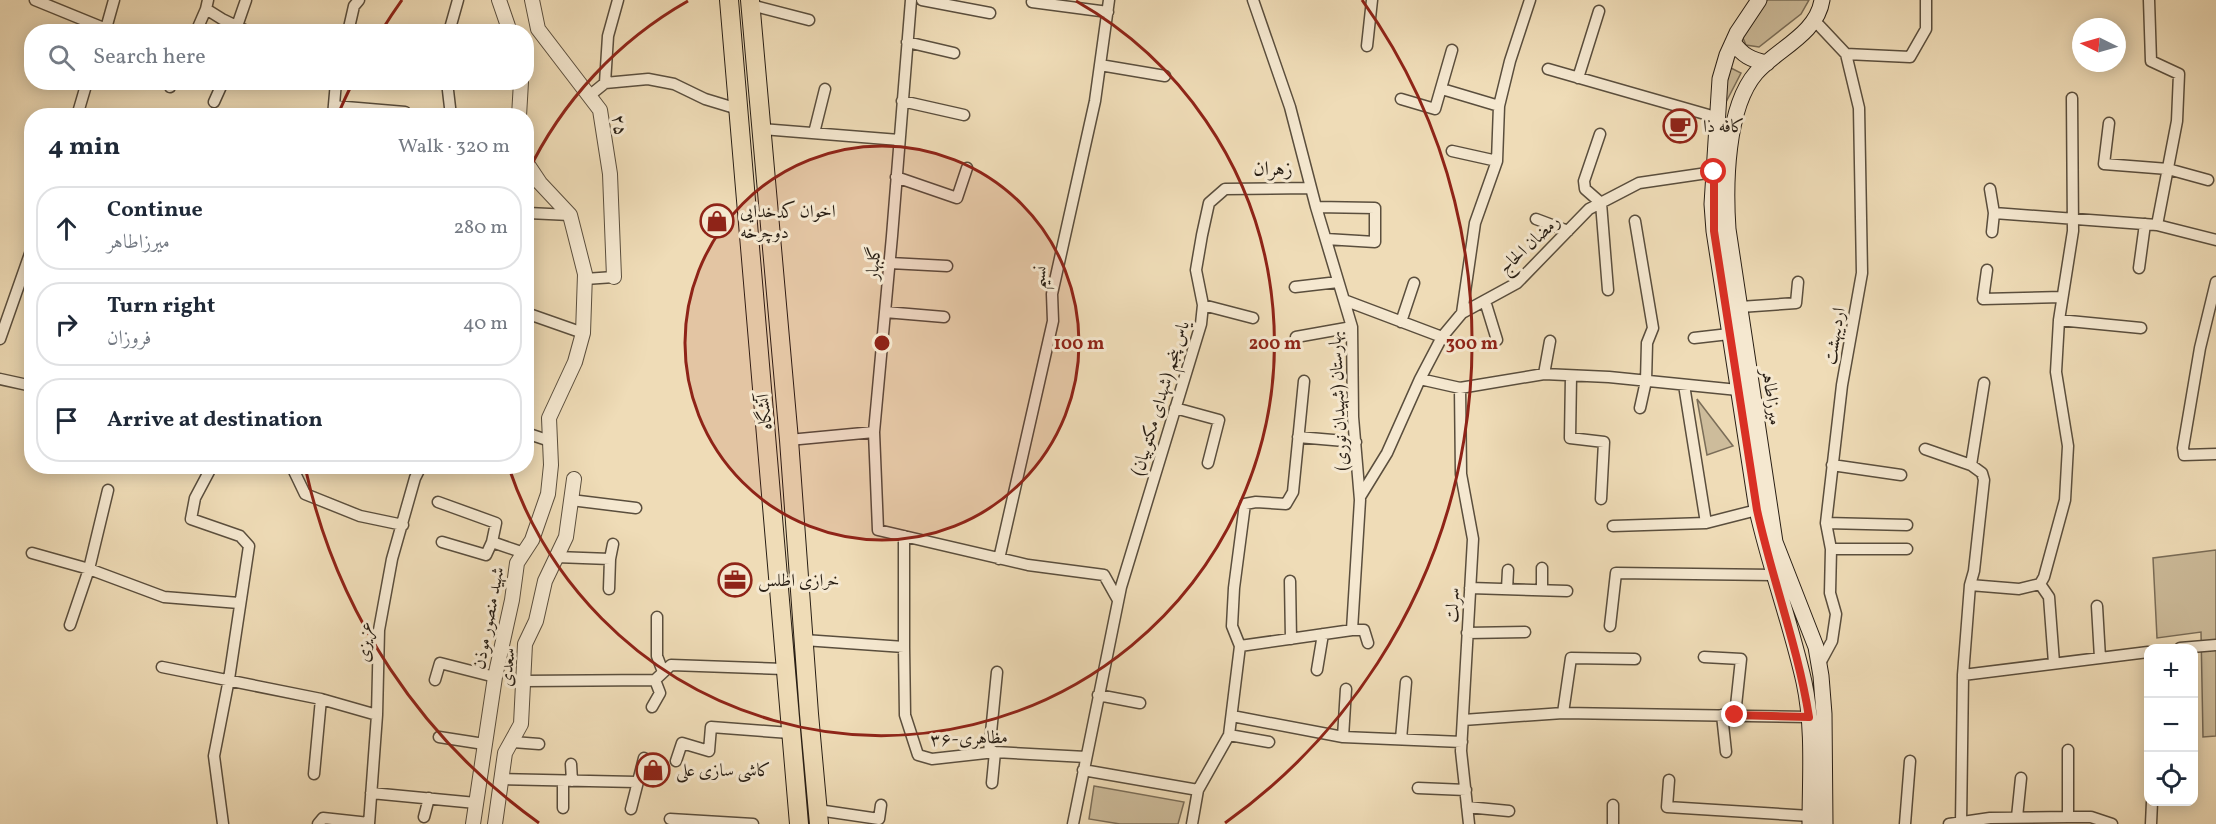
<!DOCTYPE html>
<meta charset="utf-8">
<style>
:root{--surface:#fff;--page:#f6f6f7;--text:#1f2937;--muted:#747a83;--line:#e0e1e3}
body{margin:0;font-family:Vollkorn,Amiri,serif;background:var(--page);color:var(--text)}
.controls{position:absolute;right:18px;bottom:18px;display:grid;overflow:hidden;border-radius:12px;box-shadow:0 3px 15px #0003}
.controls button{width:54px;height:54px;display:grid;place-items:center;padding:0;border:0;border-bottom:2px solid var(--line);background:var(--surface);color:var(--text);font:30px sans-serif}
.compass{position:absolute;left:2072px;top:18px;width:54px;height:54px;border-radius:50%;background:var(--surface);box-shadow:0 3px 15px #0003;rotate:275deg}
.stop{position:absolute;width:18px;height:18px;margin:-14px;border:4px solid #d93025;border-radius:50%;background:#fff}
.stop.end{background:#d93025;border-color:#fff;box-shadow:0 2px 6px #0008}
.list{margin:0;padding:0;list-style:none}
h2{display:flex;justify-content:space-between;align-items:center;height:78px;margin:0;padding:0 24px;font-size:26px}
h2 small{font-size:20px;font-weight:400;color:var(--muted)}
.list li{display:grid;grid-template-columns:39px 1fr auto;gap:18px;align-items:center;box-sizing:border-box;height:84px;margin:0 12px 12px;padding:0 12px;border:2px solid var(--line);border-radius:24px}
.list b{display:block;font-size:22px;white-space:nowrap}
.list p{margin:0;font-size:20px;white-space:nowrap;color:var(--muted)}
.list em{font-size:20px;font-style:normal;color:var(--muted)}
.icon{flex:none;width:33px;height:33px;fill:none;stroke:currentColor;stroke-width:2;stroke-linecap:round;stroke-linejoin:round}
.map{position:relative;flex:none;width:2216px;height:824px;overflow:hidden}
.search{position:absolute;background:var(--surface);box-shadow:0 3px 15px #0003;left:24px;top:24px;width:510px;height:66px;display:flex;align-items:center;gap:15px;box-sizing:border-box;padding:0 21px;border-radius:24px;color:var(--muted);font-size:22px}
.panel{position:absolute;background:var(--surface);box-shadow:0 3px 15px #0003;left:24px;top:108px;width:510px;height:366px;border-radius:24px}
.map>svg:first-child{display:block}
</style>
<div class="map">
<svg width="2216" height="824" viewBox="0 0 2216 824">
<rect width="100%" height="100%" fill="#efdcb7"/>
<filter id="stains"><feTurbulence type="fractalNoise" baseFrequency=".00333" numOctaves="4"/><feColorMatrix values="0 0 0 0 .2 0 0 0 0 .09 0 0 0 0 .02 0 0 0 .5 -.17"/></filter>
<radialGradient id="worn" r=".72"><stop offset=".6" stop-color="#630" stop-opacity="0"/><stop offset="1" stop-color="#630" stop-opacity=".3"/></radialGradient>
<!-- green -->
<path fill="#cdbc9b" stroke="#7a6d58" stroke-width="1.5" d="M1767,0h42l-8,14 -42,33 -13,-2 -3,-7z
M1729,67l12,6 -17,33z
M1697,399l36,47 -26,9z
M2216,550v186l-13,1 -2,-105 -44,6 -4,-80z
M1094,786l90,16 -6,22h-58l-31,-5z"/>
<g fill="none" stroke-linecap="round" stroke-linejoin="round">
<!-- minor casing -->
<g stroke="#5a4e3d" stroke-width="13">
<path id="minor" d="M35,0l71,29
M208,0l-2,9 16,10 27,13
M911,0l-19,236 -18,196 4,98 150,35 76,10 14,25
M922,0l68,13
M2149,0l2,61 28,13 -2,47 -20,104
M1032,2l76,10
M751,5l58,15
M1815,21l31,33 13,54 3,165 -20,112 -16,138 5,26 -1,44 6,21 -4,27 -13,24
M237,26l9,-26
M105,32l9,-32
M196,32l10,-23
M348,32l6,-26 5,-6
M449,32l9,-32
M907,42l47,11
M1367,46l5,-46
M1846,54l64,3 16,-28v-29
M1100,65l65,11
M1548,69l171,49
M1578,78l21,-67
M447,82l4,34
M605,83l3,-47 10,-36
M170,87l2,-5
M1442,89l57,17
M589,96l16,-13 43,-4 26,5 31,15 33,10
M1401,99l34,10 17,-59
M902,101l62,14
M214,102l9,-20
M334,106l71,6v4
M77,116l10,-34
M333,116l3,-34
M2109,123l-5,41 64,5 40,11
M761,129l138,11
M814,133l11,-44
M1600,134l-16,47 1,8 16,14 7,87
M1452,151l45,10
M896,177l61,21 10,-30
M1990,189l4,24 -2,19
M1316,207l59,1v34l-49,-3
M528,213l42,2
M1994,213l163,12 59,15
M1536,219l32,12
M1635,221l18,107 -6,15 -1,38 -6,27
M890,263l57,3
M2139,268l6,-44
M1987,270l-4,29 79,-2
M585,279l29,-2
M2216,282l-16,66 -17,100 1,7 32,-1
M1295,287l43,-5
M1344,300l98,37
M1485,301l12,39
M1203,305l50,13
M1740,307l56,-4 2,-21
M885,312l59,5
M526,313l57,20
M1462,313l13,-90 22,-62 2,-55 11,-45 20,-61
M2059,320l82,8
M1401,322l13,-39
M1296,337l56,-10
M1694,338l35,-4
M0,339l32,-91
M1544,374l6,-33
M1571,376l-1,62 34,4 -3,57
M0,379l32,7
M1420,379l40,9 84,-14 65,3 129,13
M1684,385l22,138
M1460,388l1,86 12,65 -12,212 8,73
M1175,408l44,12 -11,43
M526,433l24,8
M1298,437l58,5
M789,440l85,-8
M1925,449l46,16 11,8 2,7 -10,91 -4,14 -7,90 -2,149
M1832,465l69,10
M1971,465l13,-82
M212,466l-17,32 -4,21 49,17 9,10 -20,133 -15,77 9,68
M295,466l-2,3 12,25 55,22 43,9
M1360,497l27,-44 33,-74 22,-42 20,-24 55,-30 72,-74 50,-26 75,-11
M571,500l65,8
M438,502l58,21 -4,19 -6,13 -44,-13
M1826,523l81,2
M1613,526l93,-3 51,-13
M492,542l32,11
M1831,549h76
M32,553l57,16 75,28 75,6
M556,557l54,2
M999,559l54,-238 -1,-27 43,-193 14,-101
M1290,581l1,58
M2040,584l9,13 5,66
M1970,585l49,4 21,-5 4,-7 21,-77 3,-54 -12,-74 3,-52 14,-89 -1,-133
M1470,588l97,3
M609,589l1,-30 3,-15
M1507,589l1,-19
M1542,590v-22
M2097,606l3,52
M657,617v39l6,16
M70,625l19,-56 19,-79
M1610,626l6,-53 157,2
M1352,630h12l4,13
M1467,633l58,-1
M804,640l100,7 1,68 13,40 14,4 63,-7 91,5
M1240,646l112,-16 8,-130 -7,-83 -1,-90 -36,-120 -26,-100 -37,-107
M1240,646l-8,-20 2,-38 11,-84 11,-2 30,2 7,-12 11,-111
M904,647v-111
M2180,648l36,-3
M1704,657l37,2 -6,56
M162,667l159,32 56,16
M1317,670l6,-36
M1963,675l185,-23
M435,680l5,-17 55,14
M524,681l131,-1 16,-15 113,4
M1098,695l42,8
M652,707l8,-14 -5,-13
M1563,713l8,-55 64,1
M1722,715l4,37
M1232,716l111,21 119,5
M1463,720l100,-7 246,4
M1229,735l40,7
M439,737l45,7
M1343,737l3,-48
M1401,739l5,-57
M513,742l26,2
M989,753l8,-81
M676,761l6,-18 27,8 2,-24 79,6
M571,764l1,17
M1083,770l115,20
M314,774l7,-75
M502,779l134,3
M1669,780l-2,27 143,9
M992,783l3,-31
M1418,788l48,2
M371,793l105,10
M1467,807l42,4
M563,808v-27
M631,809l13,-51
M818,810l61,9 2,-14
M424,817l5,-19
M2017,817l4,-39
M2068,817v-67
M670,819l83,5
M318,824l5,-6 46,5
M369,824l8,-109 2,-85 13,-71 23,-81 6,-12
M1073,824l48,-237 80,-263 2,-19 -7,-35 6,-35 7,-32 16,-14 86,-1
M1192,824l6,-34 31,-55 11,-89
M1613,824v-19
M1905,824l5,-63
M1949,824l41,-6 78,-1h23l21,7
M2151,824l1,-22"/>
</g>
<!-- tertiary casing -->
<g stroke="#5a4e3d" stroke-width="16">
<path id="tertiary" d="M499,0l11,32
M532,0l6,29 62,81 10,64 4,103
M519,116l2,-34
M473,824l22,-147 17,-77 5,-37 15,-23 16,-46 3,-29 -2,-47 26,-56 8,-29 2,-59 -15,-59 -30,-32 -14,-21
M495,824l10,-71 16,-29 4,-80 11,-23 9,-40 21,-44 8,-58"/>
</g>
<!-- secondary casing -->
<g stroke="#281e14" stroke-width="17">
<path id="secondary" d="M1759,0l-22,33 -10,22 -7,24 -8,125 2,27 43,279c13,58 34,114 47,172 10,46 6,96 6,142
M1822,0c-5,34 -45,49 -66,73 -30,35 -31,112 -28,156l47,313 41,105 5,29 3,38 1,110
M1733,42c9,13 18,18 34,21"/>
</g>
<!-- primary casing -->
<g stroke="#281e14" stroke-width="20">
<path id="primary" d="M729,0l70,824
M750,0l39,440 20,274 10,110"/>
</g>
<!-- minor -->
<use href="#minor" stroke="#f5e8d0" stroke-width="10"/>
<!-- tertiary -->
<use href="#tertiary" stroke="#f5e8d0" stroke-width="14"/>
<!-- secondary -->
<use href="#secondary" stroke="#f5e8d0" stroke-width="15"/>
<!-- primary -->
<use href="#primary" stroke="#efdcb7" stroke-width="18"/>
</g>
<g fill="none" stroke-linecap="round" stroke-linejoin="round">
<!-- route -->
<path stroke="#d93025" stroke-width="8" d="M1714,172v59l43,279c15,69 41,137 52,207l-74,-2"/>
</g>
<!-- distance rings -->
<circle cx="882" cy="343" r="197" fill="#8f2418" fill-opacity=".12"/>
<g fill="none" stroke="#8f2418" stroke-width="3">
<circle cx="882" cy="343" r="197"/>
<path d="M527 174A393 393 0 0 1 688 1M1076 1A393 393 0 1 1 509 468"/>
<path d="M539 823A590 590 0 0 1 306 471M339 112A590 590 0 0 1 352 84M382 30A590 590 0 0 1 402 0M1362 0A590 590 0 0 1 1225 823"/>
</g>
<!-- icons -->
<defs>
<g id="cafe-ring" transform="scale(1.725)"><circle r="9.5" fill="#f5e8d0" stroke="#8f2418" stroke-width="1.5"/><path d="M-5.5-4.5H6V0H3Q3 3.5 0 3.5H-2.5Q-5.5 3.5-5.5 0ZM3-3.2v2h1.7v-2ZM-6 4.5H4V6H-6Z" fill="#8f2418"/></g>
<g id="shop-ring" transform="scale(1.725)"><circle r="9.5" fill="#f5e8d0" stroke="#8f2418" stroke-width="1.5"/><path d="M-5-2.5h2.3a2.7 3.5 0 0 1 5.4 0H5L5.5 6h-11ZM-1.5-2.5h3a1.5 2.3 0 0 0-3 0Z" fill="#8f2418"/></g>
<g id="office-ring" transform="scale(1.725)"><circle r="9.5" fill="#f5e8d0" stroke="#8f2418" stroke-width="1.5"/><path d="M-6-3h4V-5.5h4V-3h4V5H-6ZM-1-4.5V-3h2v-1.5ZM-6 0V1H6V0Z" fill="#8f2418"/></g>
</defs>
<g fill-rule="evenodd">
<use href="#cafe-ring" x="1680" y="126"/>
<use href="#shop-ring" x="717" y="221"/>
<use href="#office-ring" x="735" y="580"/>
<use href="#shop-ring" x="653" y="770"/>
</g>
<g text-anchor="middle" stroke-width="6" stroke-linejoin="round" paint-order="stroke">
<!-- street labels -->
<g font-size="18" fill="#281e14" stroke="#f5e8d0">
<text transform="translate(620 125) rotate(81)" y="6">۲۵</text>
<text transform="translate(1529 244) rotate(-43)" y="6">رمضان الحاج</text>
<text transform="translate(873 263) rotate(-85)" y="6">گلبهار</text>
<text transform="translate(1039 277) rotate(-80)" y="6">نسیم</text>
<text transform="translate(1834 336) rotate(-80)" y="6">اردیبهشت</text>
<text transform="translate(1772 397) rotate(82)" y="6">میرزاطاهر</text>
<text transform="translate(1160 398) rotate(-73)" y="6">یاس پنجم (شهدای مکتوبیان)</text>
<text transform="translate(1338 401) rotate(-93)" y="6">بهارستان (شهیدان نوری)</text>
<text transform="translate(764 412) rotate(-95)" y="6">آتشگاه</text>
<text transform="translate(1452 605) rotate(-87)" y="6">سرلت</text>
<text transform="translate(488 618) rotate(-79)" y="6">شهید منصور موذن</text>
<text transform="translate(364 642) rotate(-87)" y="6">عزیزی</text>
<text transform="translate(507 667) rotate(-86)" y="6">سعدی</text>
<text transform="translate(969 738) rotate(-2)" y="6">۳۶-مظاهری</text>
</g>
<!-- poi labels -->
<g font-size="18" fill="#281e14" stroke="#f5e8d0" text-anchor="start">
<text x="1703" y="132">کافه دا</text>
<text x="740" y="217">اخوان کدخدایی<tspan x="740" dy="21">دوچرخه</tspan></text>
<text x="758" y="586">خرازی اطلس</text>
<text x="676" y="776">کاشی سازی علی</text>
</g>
<!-- neighbourhood labels -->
<g font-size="20" fill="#281e14" stroke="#f5e8d0">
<text x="1273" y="175">زهران</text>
</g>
</g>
<circle cx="882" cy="343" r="9" fill="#8f2418" stroke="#f5e8d0" stroke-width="3"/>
<g font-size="18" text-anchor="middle" font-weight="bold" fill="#8f2418" stroke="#f5e8d0" stroke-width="6" stroke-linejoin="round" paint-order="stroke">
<text x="1079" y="349">100 m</text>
<text x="1275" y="349">200 m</text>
<text x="1472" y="349">300 m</text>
</g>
<rect width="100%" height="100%" filter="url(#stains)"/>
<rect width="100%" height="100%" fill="url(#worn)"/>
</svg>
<div class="controls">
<button>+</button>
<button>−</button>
<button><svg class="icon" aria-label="locate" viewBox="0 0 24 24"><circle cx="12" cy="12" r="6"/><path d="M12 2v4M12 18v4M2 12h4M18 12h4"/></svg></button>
</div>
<svg class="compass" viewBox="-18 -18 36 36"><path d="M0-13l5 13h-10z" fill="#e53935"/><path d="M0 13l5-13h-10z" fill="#747a83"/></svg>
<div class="stop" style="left:1714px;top:172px"></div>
<div class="stop end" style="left:1735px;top:715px"></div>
<div class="search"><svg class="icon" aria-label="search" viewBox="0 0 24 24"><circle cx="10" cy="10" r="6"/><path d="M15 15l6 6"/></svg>Search here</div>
<section class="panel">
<h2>4 min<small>Walk · 320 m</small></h2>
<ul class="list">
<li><svg class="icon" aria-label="ahead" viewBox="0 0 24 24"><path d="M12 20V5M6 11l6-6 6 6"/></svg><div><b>Continue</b><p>میرزاطاهر</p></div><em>280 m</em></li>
<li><svg class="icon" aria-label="right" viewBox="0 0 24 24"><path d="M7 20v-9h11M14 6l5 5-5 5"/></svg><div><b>Turn right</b><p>فروزان</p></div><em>40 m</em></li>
<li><svg class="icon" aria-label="arrive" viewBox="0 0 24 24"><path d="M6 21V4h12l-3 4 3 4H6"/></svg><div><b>Arrive at destination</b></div></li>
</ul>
</section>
</div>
